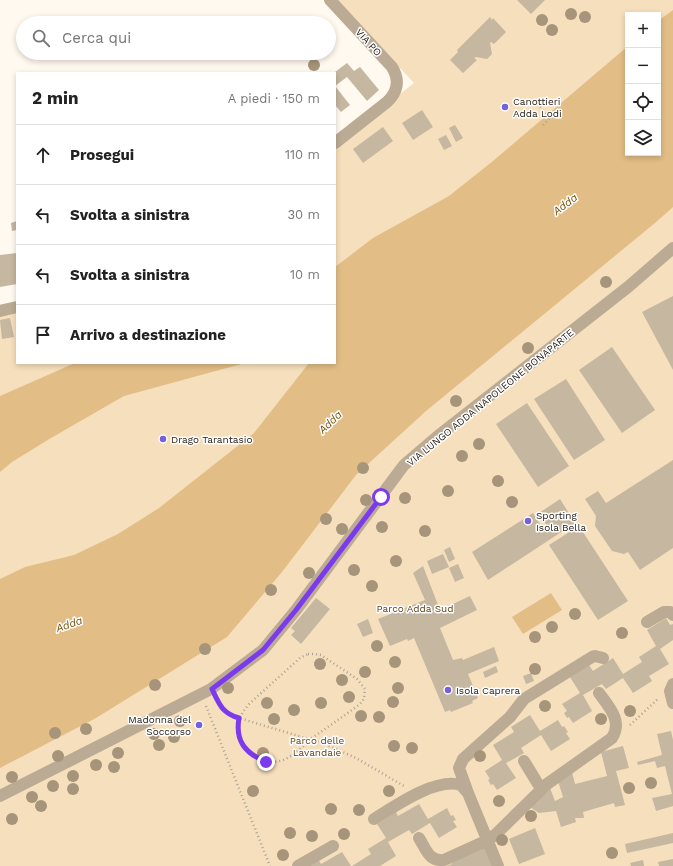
<!DOCTYPE html>
<html lang="it">
<meta charset="utf-8">
<style>
:root{--surface:#fff;--page:#f6f6f6;--text:#222;--muted:#767676;--line:#e0e0e0}
body{margin:0;font-family:"Work Sans",sans-serif;background:var(--page);color:var(--text)}
.controls{position:absolute;right:12px;top:12px;display:grid;overflow:hidden;border-radius:0px;box-shadow:0 2px 6px #0003}
.controls button{width:36px;height:36px;display:grid;place-items:center;padding:0;border:0;border-bottom:1px solid var(--line);background:var(--surface);color:var(--text);font:20px sans-serif}
.stop{position:absolute;width:12px;height:12px;margin:-9px;border:3px solid #7c3aed;border-radius:50%;background:#fff}
.stop.end{background:#7c3aed;border-color:#fff;box-shadow:0 1px 4px #0008}
.list{margin:0;padding:0;list-style:none}
h2{display:flex;justify-content:space-between;align-items:center;height:52px;margin:0;padding:0 16px;font-size:17px}
h2 small{font-size:13px;font-weight:400;color:var(--muted)}
.list li{display:grid;grid-template-columns:26px 1fr auto;gap:12px;align-items:center;box-sizing:border-box;height:60px;padding:0 16px;border-top:1px solid var(--line)}
.list b{display:block;font-size:15px;white-space:nowrap}
.list em{font-size:13px;font-style:normal;color:var(--muted)}
.icon{flex:none;width:22px;height:22px;fill:none;stroke:currentColor;stroke-width:2;stroke-linecap:round;stroke-linejoin:round}
.map{position:relative;flex:none;width:673px;height:866px;overflow:hidden}
.search{position:absolute;background:var(--surface);box-shadow:0 2px 6px #0003;left:16px;top:16px;width:320px;height:44px;display:flex;align-items:center;gap:10px;box-sizing:border-box;padding:0 14px;border-radius:22px;color:var(--muted);font-size:15px}
.panel{position:absolute;background:var(--surface);box-shadow:0 2px 6px #0003;left:16px;top:72px;width:320px;height:292px;border-radius:0px}
.map>svg:first-child{display:block}
</style>
<div class="map">
<svg width="673" height="866" viewBox="0 0 673 866">
<rect width="100%" height="100%" fill="#fff9f0"/>
<!-- green -->
<path fill="#f6dfbc" fill-rule="evenodd" d="M336,0h337v866h-673v-552l17,-4v53h318v-217l79,-63zM628,15h30v138h-30z"/>
<!-- water -->
<path fill="#e2be86" d="M673,10v197l-18,16 -229,188 -70,64 -74,97 -55,65 -131,81 -96,50v-189l25,-12 49,-12 44,-21 41,-26 95,-75 55,-70h26v-96l38,-29 76,-42 44,-35 135,-115v107h30v-132z
M75,363h170l-121,33 -73,42 -39,24 -12,10v-76z
M551,593l11,17 -39,24 -11,-17z"/>
<!-- building -->
<path fill="#c6b7a1" d="M517,0h28l-14,14z
M490,17l2,3 1,-2 13,14 -12,12 -3,-2 -1,1 2,11 -5,5 -11,-2 -2,1 3,2 -14,13 -13,-13 8,-8 -1,-2z
M347,63l7,8 6,-4 19,23 -12,11 -20,-24 -12,9 15,19 -9,7 -6,-7v-33z
M422,110l11,17 -20,13 -11,-17z
M455,125l8,13 -7,4 -7,-14z
M383,127l10,14 -30,22 -10,-14z
M446,135l6,11 -8,4 -6,-11z
M17,221v9l-5,1 -1,-8z
M17,253v31l-17,3v-32z
M673,296v74l-31,-58z
M10,318l4,19 -12,2 -2,-19z
M612,347l43,63 -33,23 -43,-63z
M566,379l39,61 -31,20 -40,-61z
M527,403l42,63 -31,21 -42,-63z
M673,460v88l-33,22 -12,-18 -4,2 -12,-3 -17,-25 1,-10 -11,-17 13,-8 8,12z
M560,499l15,24 -87,57 -16,-28 61,-39 10,16 4,-3 -8,-13z
M579,526l49,75 -30,19 -49,-75z
M450,547l5,12 -6,3 -5,-12z
M443,554l6,13 -17,7 -5,-13z
M458,564l6,14 -9,4 -6,-14z
M423,566l17,44 30,-14 7,14 -37,18 13,32 9,-2 1,2 31,-13 5,14 -31,13 10,24 -6,3 1,2 -22,9 -1,-2 -5,2 -31,-74 -6,3 -1,-2 -17,7 -12,-27 47,-19 -12,-27z
M316,598l14,11 -29,35 -10,-9 4,-4 -4,-3z
M666,618l4,7 3,-1v16l-13,9 9,15 -20,12 3,5 -19,12 -10,-15 -17,11 -4,-5 -19,11 9,16 -19,12 -4,-6 -2,1 -3,-5 3,-2 -5,-7 18,-11 -10,-16 19,-12 4,6 20,-13 10,16 19,-12 -3,-5 17,-11 -9,-16z
M368,619l5,14 -10,4 -6,-13z
M496,666l2,6 -13,6 -2,-6z
M531,673l3,8 -8,3 -3,-8z
M530,715l10,16 18,-11 4,7 2,-1 4,6 -2,1 4,6 -19,12 -10,-16 -20,13 3,5 -18,10 10,15 -19,12 -4,-6 -2,1 -3,-5 2,-1 -5,-8 17,-11 -9,-15 21,-13 -3,-5z
M671,731l2,9v66l-17,5 -4,-13 20,-4 -7,-28 -8,2 -2,-7 -17,4 -1,-3 25,-7 -5,-21z
M623,746l6,22 -13,3 9,34 -10,2 -1,-4 -31,9 1,6h-9l1,4 -15,5 -5,-16 -17,2 -9,-6 20,-19 5,13 8,-4 -5,-16 14,-9 3,12 32,-8 -6,-24z
M419,804l9,15 19,-11 4,8 2,-1 3,5 -3,1 4,6 -18,11 -9,-15 -18,11 -3,-4 -21,12 8,14 -16,10h-28l19,-12 -3,-5 18,-11 -9,-14 19,-12 2,4z
M535,828l10,26 -26,10 -10,-25z
M673,833v10l-46,10 -2,-9z
M484,845l9,21h-46l5,-2 -1,-2z
M342,852l9,14h-44l11,-7 3,5z
M673,859v7h-14l-1,-4z
M643,860l1,6h-13l-1,-3z"/>
<g fill="none" stroke-linecap="round" stroke-linejoin="round">
<!-- path -->
<path stroke="#a8a39a" stroke-width="2.5" stroke-dasharray="1 3" stroke-linecap="butt" d="M540,107l11,11
M543,125l15,-15
M308,654h7l6,1 36,24 8,10 -1,10 -4,5c-16,12 -32,23 -48,34 -9,8 -18,18 -29,22 -16,6 -38,-4 -43,-20 -5,-15 0,-26 10,-37l50,-45z
M217,700l4,8 8,7 96,29 31,14 48,28
M206,706l64,160
M630,725l29,-27"/>
<!-- minor -->
<path stroke="#bbab94" stroke-width="12" d="M330,0l62,67c8,13 6,25 -5,35l-52,41
M0,311l17,-4
M647,622l17,-10h6l3,3
M673,684l-3,7 3,12
M524,761l17,28
M468,793l-9,-25 4,-9 47,-42 14,-18 68,-42 3,-1 8,2
M0,796l211,-107 52,-39 33,-40 108,-145 34,-29 190,-149 45,-39
M374,819c21,-13 62,-42 87,-34l7,8 30,73
M419,838c7,11 10,24 25,22l44,-20 7,-5 52,-51 65,-46c11,-17 -3,-31 -13,-45
M298,866l35,-20"/>
</g>
<!-- trees -->
<g fill="#a6957a">
<circle cx="571" cy="14" r="6"/>
<circle cx="585" cy="17" r="6"/>
<circle cx="542" cy="20" r="6"/>
<circle cx="552" cy="30" r="6"/>
<circle cx="314" cy="65" r="6"/>
<circle cx="606" cy="282" r="6"/>
<circle cx="528" cy="348" r="6"/>
<circle cx="456" cy="401" r="6"/>
<circle cx="479" cy="444" r="6"/>
<circle cx="462" cy="456" r="6"/>
<circle cx="363" cy="468" r="6"/>
<circle cx="498" cy="481" r="6"/>
<circle cx="448" cy="491" r="6"/>
<circle cx="405" cy="498" r="6"/>
<circle cx="366" cy="500" r="6"/>
<circle cx="512" cy="502" r="6"/>
<circle cx="326" cy="519" r="6"/>
<circle cx="382" cy="527" r="6"/>
<circle cx="342" cy="529" r="6"/>
<circle cx="425" cy="531" r="6"/>
<circle cx="396" cy="561" r="6"/>
<circle cx="354" cy="570" r="6"/>
<circle cx="309" cy="573" r="6"/>
<circle cx="372" cy="586" r="6"/>
<circle cx="271" cy="590" r="6"/>
<circle cx="575" cy="614" r="6"/>
<circle cx="552" cy="627" r="6"/>
<circle cx="622" cy="633" r="6"/>
<circle cx="535" cy="637" r="6"/>
<circle cx="377" cy="646" r="6"/>
<circle cx="205" cy="649" r="6"/>
<circle cx="395" cy="662" r="6"/>
<circle cx="320" cy="664" r="6"/>
<circle cx="535" cy="669" r="6"/>
<circle cx="365" cy="672" r="6"/>
<circle cx="342" cy="680" r="6"/>
<circle cx="155" cy="685" r="6"/>
<circle cx="228" cy="688" r="6"/>
<circle cx="398" cy="688" r="6"/>
<circle cx="349" cy="697" r="6"/>
<circle cx="393" cy="702" r="6"/>
<circle cx="267" cy="703" r="6"/>
<circle cx="321" cy="703" r="6"/>
<circle cx="545" cy="706" r="6"/>
<circle cx="294" cy="710" r="6"/>
<circle cx="630" cy="711" r="6"/>
<circle cx="361" cy="716" r="6"/>
<circle cx="379" cy="717" r="6"/>
<circle cx="274" cy="719" r="6"/>
<circle cx="601" cy="719" r="6"/>
<circle cx="180" cy="721" r="6"/>
<circle cx="86" cy="729" r="6"/>
<circle cx="55" cy="733" r="6"/>
<circle cx="154" cy="734" r="6"/>
<circle cx="174" cy="737" r="6"/>
<circle cx="159" cy="745" r="6"/>
<circle cx="394" cy="746" r="6"/>
<circle cx="412" cy="748" r="6"/>
<circle cx="118" cy="753" r="6"/>
<circle cx="263" cy="753" r="6"/>
<circle cx="58" cy="756" r="6"/>
<circle cx="480" cy="756" r="6"/>
<circle cx="96" cy="765" r="6"/>
<circle cx="114" cy="767" r="6"/>
<circle cx="73" cy="776" r="6"/>
<circle cx="12" cy="777" r="6"/>
<circle cx="651" cy="783" r="6"/>
<circle cx="53" cy="786" r="6"/>
<circle cx="629" cy="788" r="6"/>
<circle cx="73" cy="789" r="6"/>
<circle cx="253" cy="791" r="6"/>
<circle cx="389" cy="791" r="6"/>
<circle cx="32" cy="797" r="6"/>
<circle cx="499" cy="801" r="6"/>
<circle cx="41" cy="806" r="6"/>
<circle cx="331" cy="809" r="6"/>
<circle cx="359" cy="810" r="6"/>
<circle cx="531" cy="816" r="6"/>
<circle cx="12" cy="819" r="6"/>
<circle cx="290" cy="833" r="6"/>
<circle cx="344" cy="834" r="6"/>
<circle cx="312" cy="836" r="6"/>
<circle cx="502" cy="840" r="6"/>
<circle cx="612" cy="853" r="6"/>
<circle cx="283" cy="855" r="6"/>
</g>
<g fill="none" stroke-linecap="round" stroke-linejoin="round">
<!-- route -->
<path stroke="#7c3aed" stroke-width="5" d="M266,762c-21,-9 -31,-21 -27,-44 -17,-5 -20,-14 -27,-29l51,-39 33,-40 85,-113"/>
</g>
<!-- markers -->
<g fill="#7760db" stroke="#fff" stroke-width="1.5">
<circle cx="505" cy="107" r="4"/>
<circle cx="163" cy="439" r="4"/>
<circle cx="528" cy="521" r="4"/>
<circle cx="448" cy="690" r="4"/>
<circle cx="199" cy="725" r="4"/>
</g>
<g text-anchor="middle" stroke-width="3" stroke-linejoin="round" paint-order="stroke">
<!-- street labels -->
<g font-size="10" fill="#1f1a12" stroke="#fff">
<text transform="translate(369 42) rotate(48)" y="4">VIA PO</text>
<text transform="translate(490 397) rotate(-39)" y="4">VIA LUNGO ADDA NAPOLEONE BONAPARTE</text>
</g>
<!-- poi labels -->
<g font-size="10" fill="#1f1a12" stroke="#fff" text-anchor="start">
<text x="513" y="105">Canottieri<tspan x="513" dy="12">Adda Lodi</tspan></text>
<text x="171" y="443">Drago Tarantasio</text>
<text x="536" y="519">Sporting<tspan x="536" dy="12">Isola Bella</tspan></text>
<text x="456" y="694">Isola Caprera</text>
<text x="191" y="723" text-anchor="end">Madonna del<tspan x="191" dy="12">Soccorso</tspan></text>
</g>
<!-- park labels -->
<g font-size="10" fill="#5d4419" stroke="#fff">
<text x="415" y="612">Parco Adda Sud</text>
<text x="317" y="744">Parco delle<tspan x="317" dy="12">Lavandaie</tspan></text>
</g>
<!-- water labels -->
<g font-size="11" font-style="italic" fill="#73500b" stroke="#fff">
<text transform="translate(565 204) rotate(-37)" y="4">Adda</text>
<text transform="translate(330 422) rotate(-44)" y="4">Adda</text>
<text transform="translate(69 624) rotate(-19)" y="4">Adda</text>
</g>
</g>
</svg>
<div class="controls">
<button>+</button>
<button>−</button>
<button><svg class="icon" aria-label="locate" viewBox="0 0 24 24"><circle cx="12" cy="12" r="6"/><path d="M12 2v4M12 18v4M2 12h4M18 12h4"/></svg></button>
<button><svg class="icon" aria-label="layers" viewBox="0 0 24 24"><path d="M12 4l9 5-9 5-9-5zM3 14l9 5 9-5"/></svg></button>
</div>
<div class="stop" style="left:381px;top:497px"></div>
<div class="stop end" style="left:266px;top:762px"></div>
<div class="search"><svg class="icon" aria-label="search" viewBox="0 0 24 24"><circle cx="10" cy="10" r="6"/><path d="M15 15l6 6"/></svg>Cerca qui</div>
<section class="panel">
<h2>2 min<small>A piedi · 150 m</small></h2>
<ul class="list">
<li><svg class="icon" aria-label="ahead" viewBox="0 0 24 24"><path d="M12 20V5M6 11l6-6 6 6"/></svg><div><b>Prosegui</b></div><em>110 m</em></li>
<li><svg class="icon" aria-label="left" viewBox="0 0 24 24"><path d="M17 20v-9H6M10 6l-5 5 5 5"/></svg><div><b>Svolta a sinistra</b></div><em>30 m</em></li>
<li><svg class="icon" aria-label="left" viewBox="0 0 24 24"><path d="M17 20v-9H6M10 6l-5 5 5 5"/></svg><div><b>Svolta a sinistra</b></div><em>10 m</em></li>
<li><svg class="icon" aria-label="arrive" viewBox="0 0 24 24"><path d="M6 21V4h12l-3 4 3 4H6"/></svg><div><b>Arrivo a destinazione</b></div></li>
</ul>
</section>
</div>
